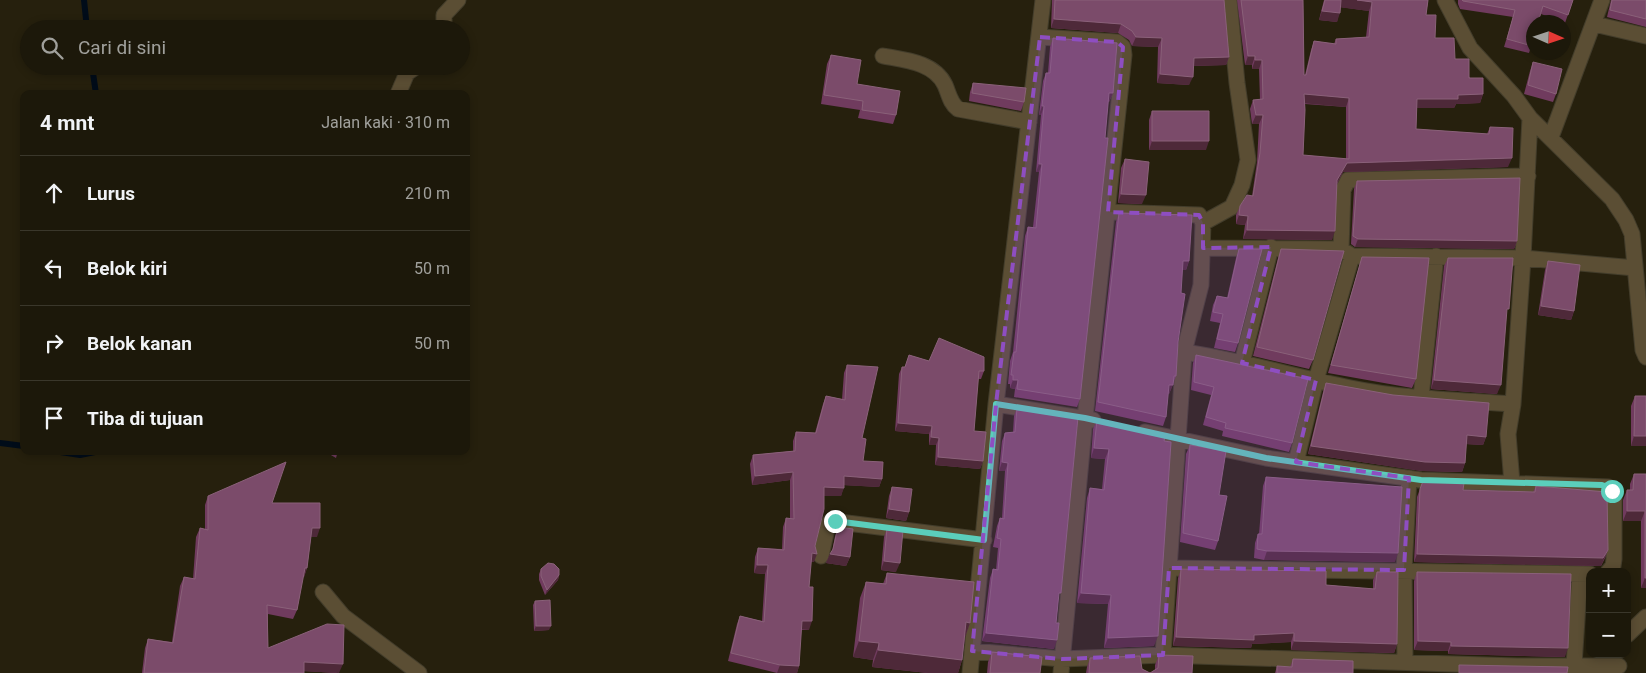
<!DOCTYPE html>
<html lang="id">
<meta charset="utf-8">
<style>
:root{--surface:#1c180a;--page:#292518;--text:#f1f3f6;--muted:#a0a09c;--line:#3a372b}
body{margin:0;font-family:Roboto,sans-serif;background:var(--page);color:var(--text)}
.controls{position:absolute;right:15px;bottom:15px;display:grid;overflow:hidden;border-radius:10px;box-shadow:0 2px 8px #0003}
.controls button{width:45px;height:45px;display:grid;place-items:center;padding:0;border:0;border-bottom:1px solid var(--line);background:var(--surface);color:var(--text);font:25px sans-serif}
.compass{position:absolute;left:1526px;top:15px;width:45px;height:45px;border-radius:50%;background:var(--surface);box-shadow:0 2px 8px #0003;rotate:93deg}
.stop{position:absolute;width:15px;height:15px;margin:-11px;border:4px solid #5bcebb;border-radius:50%;background:#fff}
.stop.end{background:#5bcebb;border-color:#fff;box-shadow:0 1px 5px #0008}
.list{margin:0;padding:0;list-style:none}
h2{display:flex;justify-content:space-between;align-items:center;height:65px;margin:0;padding:0 20px;font-size:21px}
h2 small{font-size:16px;font-weight:400;color:var(--muted)}
.list li{display:grid;grid-template-columns:32px 1fr auto;gap:15px;align-items:center;box-sizing:border-box;height:75px;padding:0 20px;border-top:1px solid var(--line)}
.list b{display:block;font-size:19px;white-space:nowrap}
.list em{font-size:16px;font-style:normal;color:var(--muted)}
.icon{flex:none;width:28px;height:28px;fill:none;stroke:currentColor;stroke-width:2;stroke-linecap:round;stroke-linejoin:round}
.map{position:relative;flex:none;width:1646px;height:673px;overflow:hidden}
.search{position:absolute;background:var(--surface);box-shadow:0 2px 8px #0003;left:20px;top:20px;width:450px;height:55px;display:flex;align-items:center;gap:12px;box-sizing:border-box;padding:0 18px;border-radius:28px;color:var(--muted);font-size:19px}
.panel{position:absolute;background:var(--surface);box-shadow:0 2px 8px #0003;left:20px;top:90px;width:450px;height:365px;border-radius:10px}
.map>svg:first-child{display:block}
</style>
<div class="map">
<svg width="1646" height="673" viewBox="0 0 1646 673">
<rect width="100%" height="100%" fill="#26200d"/>
<g fill="none" stroke-linecap="round" stroke-linejoin="round">
<!-- stream -->
<path stroke="#000c19" stroke-width="6" d="M84,0l3,29
M92,66l4,28
M0,443l24,3
M54,451l26,4 20,-4"/>
<!-- minor casing -->
<g stroke="#433d2b" stroke-width="17">
<path id="minor" d="M1445,0l25,48 44,48 16,22 82,81 14,21 6,14 11,116 3,7
M1594,24l52,12
M444,29v-14l14,-15
M1040,37l77,5 6,5 1,8 -39,363 -24,255
M883,56c21,4 51,6 62,29 4,9 5,18 13,24l71,13
M398,94l9,-21 10,-7
M1530,118l-7,140 112,10
M1551,137l51,-137
M1108,212l91,3 4,8 -2,62 -17,67 -21,303
M1203,223l29,-16 10,-22 6,-25 -11,-77 -8,-83
M1203,248l138,1 11,7 171,2 -10,146 -5,30 4,49
M1341,249l2,-59 5,-10 180,-4
M1184,352c56,8 111,25 167,36 53,11 109,12 162,16
M1242,363l29,-116
M1421,397l15,-141
M996,404l97,16
M1145,432l121,26 155,22 187,7 6,11v61l-1,7 -5,6
M1296,462l20,-82 36,-124
M821,556l7,-32 3,-3 153,19
M1169,568l421,6
M323,592l20,24 76,57
M1627,635l19,-18
M972,651l90,8 101,-4 354,11h102
M1405,661l-1,-91 5,-92
M1574,665l6,-91
M970,673l26,-269 47,-404"/>
</g>
<!-- minor -->
<use href="#minor" stroke="#5b4e34" stroke-width="15"/>
</g>
<!-- wall -->
<path fill="#703b5e" fill-rule="evenodd" d="M1052,0h172l5,57 -3,8 -33,1 -4,19 -32,-2 1,-36 -26,-1 -3,-6 -11,-7 -67,-5z
M1237,0h66l1,75h1l6,-25 3,-9 20,3 2,-5 30,-2 3,-26 -29,-4 -3,15 -18,-2 5,-20h104l-2,15 9,23 20,21 28,35 -3,9 -24,1 -2,4h-37l-1,21 71,5 3,-7 18,40 -165,5 -6,12 -5,56 -89,-1 2,-14 -9,-1v-9l4,-9 12,-10 5,-34 2,-38h-7l-2,-15 3,-9h7l-1,-31h-7v-4h-7zM1305,104l41,3v52l-43,-4z
M1458,0h115l-8,23 -24,-9 -12,39 -25,-6 9,-30 -53,-8 -2,-5z
M1611,0h35v27l-39,-10z
M1053,38l60,55 -4,9h-1l-28,297 -3,8 -63,-10 1,-8 -5,-1v-4h-2l2,-23 3,-9 12,-116 3,-9h5l6,-55h-3l5,-57h-2l4,-34 3,-8h2l2,-26z
M831,55l26,29 39,31 -3,9 -35,-6 2,-8 -39,-6 6,-40z
M1533,62l23,32 -3,8 -29,-8 6,-23z
M973,83l51,19 -3,9 -52,-10 1,-9z
M1152,111l54,39h-57v-30z
M1125,159l17,45 -24,-1 3,-35z
M1357,181l160,60 -3,8 -159,-2 -4,-3 3,-55z
M1119,213l70,48 -3,9h-4l-6,106 -7,18h-1l-2,23 -3,9 -68,-15 21,-189z
M1239,249l-1,94 -3,9 -21,-4 6,-25 -10,-2 3,-16 4,-9 10,2 9,-40z
M1281,249l32,111 -4,9 -56,-13 25,-98z
M1362,257l54,122 -4,9 -84,-15z
M1448,258l58,60 -9,76 -66,-5 13,-123z
M1548,261l26,50 -3,9 -33,-5 7,-45z
M909,355l20,6 55,10 -3,8h-3l-4,52 9,30 -3,8 -45,-4 1,-20h-7v-11l-34,-3 4,-57 3,-7h3z
M1196,355l96,88 -3,9 -67,-16 1,-5 -20,-6 8,-30 -20,-5 2,-27z
M847,365l15,73 1,23 19,18 -3,8 -35,-2 -3,11h-17l-9,50 -1,16h-3l-2,25v43h-8l-2,36 -2,7h-20l-49,-12 9,-37 3,-8 22,5 3,-47 -11,-1 1,-16 3,-9 24,1 1,-22 3,-9 4,1v-39l-38,5 -2,-21 3,-9 40,-4v-10l3,-9 19,1 8,-29 3,-8 16,3 2,-26z
M1326,383l160,54 -3,8 -17,-1 -1,19 -3,9 -40,-1 -114,-17 15,-62z
M1635,396h11v50h-15v-40z
M1017,408l41,194 -2,21 -2,26 -72,-8 8,-63 3,-9 3,1 2,-22 -5,-1 4,-21 3,-8h2l3,-47h-6l3,-30 3,-8 8,-1 1,-16z
M1097,420l68,15 -11,211 -50,2 4,-44 -31,-1 10,-105 3,-10 12,1 3,-30 -14,-1 2,-29z
M1190,445l28,96 -3,9 -35,-8 6,-88z
M324,451h14l-2,7z
M1634,474h12v114h-5v-67h-18v-21l4,-10h3v-6z
M1266,477l129,85 -131,-2 -10,-2 1,-15 3,-9h1l4,-48z
M1423,481l40,9 70,2 3,-6 72,64 -3,8 -4,8 -187,-4 3,-65z
M892,487l17,25 -3,9 -20,-3 3,-22z
M208,496l64,7 45,34h-6l-4,31 -3,9h-1l-6,33 -4,9 -25,-5v34l71,25 -35,-2v2h-162l3,-25 3,-9 24,3 8,-56 4,-9 9,2 3,-42 4,-9 5,1v-24z
M838,527l12,30 -4,9 -20,-3 4,-9 2,-2 3,-16z
M887,528l9,44 -15,-2 3,-33z
M541,569l18,6 -1,5 -13,15 -6,-15v-6z
M1181,569l145,16 47,4v-9l4,-8 20,72 -3,9 -103,-3v-8l-39,2 -1,4 -78,-2 5,-68z
M1417,572l148,85 -117,-3v-3l-34,-1v-69z
M887,573l83,50 -5,14 -3,23 -4,13h-30l-56,-6 1,-7 -20,-3 7,-59 6,-16 17,2z
M535,601l14,29 -15,1 -1,-26z
M992,652l48,21h-53l1,-11z
M1159,655l33,18h-106l1,-6 3,-9 52,11 8,4 5,-3v-5z
M1293,659l60,14h-78l2,-7 13,1z"/>
<!-- shaded-wall -->
<path fill="#4e2939" d="M1340,0h17l15,2 -3,9 -31,-4z
M1322,11l18,2 -3,9 -18,-2z
M1054,19l67,5 -3,9 -67,-5z
M1136,37l26,1 -4,9 -26,-1z
M1248,56h7l-3,9h-7z
M1229,57l-3,8 -35,1 3,-8z
M1255,60h7l-3,9h-7z
M1160,74l33,3 -4,8 -32,-2z
M1109,93h4l-4,9 -3,-1z
M1304,94l45,4 -3,9 -45,-4z
M1483,94l-3,9 -24,1 -2,4h-40l3,-9 41,-4z
M1042,106h2l-3,9h-2z
M1256,115h7l-4,9h-7z
M1152,141h57l-3,9h-57z
M1512,158l-4,9 -165,5 -9,17 3,-9 10,-17z
M1039,164h3l-3,8h-3z
M1121,194l25,1 -4,9 -24,-1z
M1239,215l9,1 -3,9 -9,-1z
M1247,230l88,1 -3,9 -89,-1z
M1358,239l159,2 -3,8 -159,-2z
M1183,261h6l-3,9h-7z
M1541,306l33,5 -3,9 -33,-5z
M1013,380h5l-3,9 -5,-1z
M1434,380l67,5 -4,9 -66,-5z
M1169,385h4l-4,9h-3z
M898,423l34,3 -3,8 -34,-3z
M1467,435l19,2 -3,8 -19,-1z
M1634,436h12v10h-15z
M931,437l8,1 -3,7h-7z
M1311,446l154,17 -3,9 -40,-1 -114,-17z
M1094,448l15,1 -4,10 -14,-1z
M938,457l45,4 -3,8 -45,-4z
M1002,462l6,1 -3,8h-6z
M793,472l-3,8 -38,5 3,-9z
M844,476l38,3 -3,8 -38,-2z
M824,487l20,1 -3,8h-20z
M889,509l20,3 -3,9 -20,-3z
M1627,511h18l-4,10h-18z
M312,528h8l-3,9h-8z
M1608,550l-7,16 -187,-4 3,-8z
M1267,551l131,2 -3,9 -131,-2z
M812,553l5,1 -3,8h-5z
M830,554l20,3 -4,9 -20,-3z
M884,561l16,2 -4,9 -15,-2z
M757,565h11l-3,9 -11,-1z
M305,568h2l-3,9 -3,-1z
M559,575l-1,5 -13,15 2,-5z
M1645,578h1v10h-5z
M1081,593l30,2 -3,9 -31,-1z
M802,621h10l-3,9 -11,-1z
M966,622l4,1 -6,17z
M536,626h15l-2,4 -15,1z
M986,633l71,7 -3,9 -72,-8z
M1294,633l-3,9 -39,2 -1,4 -78,-2 3,-9z
M1158,636l-4,10 -50,2 4,-10z
M859,641l20,2 -6,17 -20,-3z
M1294,641l103,3 -3,9 -103,-3z
M1418,641l33,1 -3,9 -34,-1z
M1451,646l117,2 -3,9 -117,-3z
M878,650l84,10 -4,13h-30l-56,-6z
M304,662l39,2 -4,9 -38,-2z
M780,665l19,1 -2,7h-20z"/>
<!-- building -->
<path fill="#7b4b6a" stroke="#8a6179" fill-rule="evenodd" d="M1055,0h169l5,57 -35,1 -1,19 -33,-3 2,-36 -26,-1 -4,-6 -11,-7 -67,-5z
M1241,0h62l1,75h2l8,-34 22,3v-5l33,-2 3,-35 -15,-2h71l-2,15h10l-1,23h19l1,21h14v19h14v16l-25,1v4h-41l-1,30 73,5 1,-7 23,1 -1,30 -165,5 -10,17 -2,51 -88,-1 1,-14 -9,-1 1,-9 7,-11 6,1 7,-43 3,-38h-7l-3,-15 10,-1 -1,-39h-7v-4h-7zM1304,94l45,4v61l-46,-4 2,-45z
M1325,0h16l-1,13 -18,-2z
M1462,0h111l-5,15 -25,-9 -5,16h-4v17l-2,7 -25,-7 8,-29 -52,-9z
M1612,0h34v19l-36,-9z
M1053,38l64,5 -4,50h-4l-4,45h3l-28,261 -63,-10 1,-9h-5v-5h-2l3,-23h2l12,-125 8,1 6,-64h-3l5,-58h-2l4,-33h4z
M831,55l30,5 -4,24 43,7 -4,24 -34,-5 1,-9 -39,-6z
M1533,62l29,7 -6,25 -28,-9z
M973,83l53,5 -2,14 -52,-9z
M1152,111h57v30h-57z
M1125,159l24,3 -3,33 -25,-1z
M1520,178l-3,63 -159,-2 -5,-3 4,-55z
M1119,213l73,2 -3,46h-6l-2,32 4,1 -7,48 -2,34h-2l-1,9h-4l-3,32 -68,-15z
M1239,249h23l-24,94 -21,-4 6,-25 -10,-2 4,-16 11,2z
M1281,249l63,2 -31,109 -56,-13z
M1362,257l67,1 -13,121 -85,-14z
M1448,258h65l-4,51h-2l-6,76 -67,-5z
M1548,261l32,4 -6,46 -33,-5z
M939,338l45,19v14h-5l-5,60 12,1 -3,29 -45,-4 1,-19 -8,-1 1,-11 -34,-3 4,-56h3l4,-12 20,6z
M1196,355l112,24 -16,64 -67,-15 1,-5 -20,-6 8,-30 -20,-5z
M847,365l31,2 -16,71 4,1 -3,22 20,1 -1,17 -38,-3v12l-20,-1v22l-9,37 2,8 -5,-1 -3,34h4l-1,34h-10l-3,45 -19,-1 -49,-12 9,-37 24,6 4,-57h-11l1,-17 26,2 2,-32 8,1 -1,-47 -38,4 -2,-21 42,-4 1,-19 20,1 10,-37 19,4z
M1326,383l67,12 96,8 -3,34 -19,-2 -2,28 -40,-1 -114,-16z
M1635,396h11v40h-12z
M1017,408l61,9 -17,176h-2l-3,30h3l-2,17 -71,-7 7,-64 5,1 3,-31 -4,-1 3,-20 4,1 4,-56 -6,-1 3,-29 10,-1z
M1097,420l68,15 -1,6 7,1 -13,194 -50,2 3,-43 -30,-2 9,-105 14,2 5,-41 -15,-1z
M1190,445l36,6 -7,44 8,1 -9,45 -35,-8z
M286,462l-14,41h48v25h-8l-5,40h-2l-8,42 -30,-5 1,43 59,-24 17,1 -1,39 -39,-2v11h-160l4,-34 25,4 11,-66 11,2 5,-51 8,2v-34z
M1634,474h12v104h-1v-67h-18v-21h6z
M1266,477l136,10 -4,66 -131,-2 -10,-2 1,-15h4z
M1423,481l41,2 -1,7 72,2 1,-6 71,6 1,58 -5,8 -186,-4 3,-65z
M892,487l20,2 -3,23 -20,-3z
M838,527l15,2 -3,28 -20,-3 3,-5z
M887,528l16,2 -3,33 -16,-2z
M548,563l6,1 5,5v6l-12,15 -6,-14v-7z
M1181,569l145,2v14l49,4 2,-17h21l-1,72 -103,-3v-8l-40,2v5l-78,-3z
M1417,572l154,2 -3,74 -117,-2v-4l-33,-1z
M887,573l87,9 -4,41 -4,-1 -4,38 -84,-10 1,-7 -20,-2 7,-59 20,2z
M550,600l1,26h-15l-1,-25z
M992,652l50,5 -2,16h-50z
M1159,655l34,1 -1,17h-103l1,-15 50,-2 2,13 8,4 8,-5z
M1293,659l60,2v12h-76v-7l15,1z
M1459,665l109,2 -1,6h-108z"/>
<g fill="none" stroke-linecap="round" stroke-linejoin="round">
<!-- route -->
<path stroke="#5bcebb" stroke-width="6" d="M835,521l149,19 12,-136 89,14 181,40 155,22 181,5 6,2 4,4"/>
</g>
<!-- marked area -->
<path fill="#8e4ec1" fill-opacity="0.2" stroke="#8e4ec1" stroke-width="4" stroke-dasharray="10 6" stroke-linejoin="round" d="M1040,37l77,5 6,5 -15,165 91,3 4,8v25l68,-1 -29,116 74,17 -20,82 113,16 -5,92 -235,-2 -6,87 -101,4 -90,-8 24,-247z"/>
</svg>
<div class="controls">
<button>+</button>
<button>−</button>
</div>
<svg class="compass" viewBox="-18 -18 36 36"><path d="M0-13l5 13h-10z" fill="#e53935"/><path d="M0 13l5-13h-10z" fill="#a0a09c"/></svg>
<div class="stop" style="left:1612px;top:491px"></div>
<div class="stop end" style="left:835px;top:521px"></div>
<div class="search"><svg class="icon" aria-label="search" viewBox="0 0 24 24"><circle cx="10" cy="10" r="6"/><path d="M15 15l6 6"/></svg>Cari di sini</div>
<section class="panel">
<h2>4 mnt<small>Jalan kaki · 310 m</small></h2>
<ul class="list">
<li><svg class="icon" aria-label="ahead" viewBox="0 0 24 24"><path d="M12 20V5M6 11l6-6 6 6"/></svg><div><b>Lurus</b></div><em>210 m</em></li>
<li><svg class="icon" aria-label="left" viewBox="0 0 24 24"><path d="M17 20v-9H6M10 6l-5 5 5 5"/></svg><div><b>Belok kiri</b></div><em>50 m</em></li>
<li><svg class="icon" aria-label="right" viewBox="0 0 24 24"><path d="M7 20v-9h11M14 6l5 5-5 5"/></svg><div><b>Belok kanan</b></div><em>50 m</em></li>
<li><svg class="icon" aria-label="arrive" viewBox="0 0 24 24"><path d="M6 21V4h12l-3 4 3 4H6"/></svg><div><b>Tiba di tujuan</b></div></li>
</ul>
</section>
</div>
